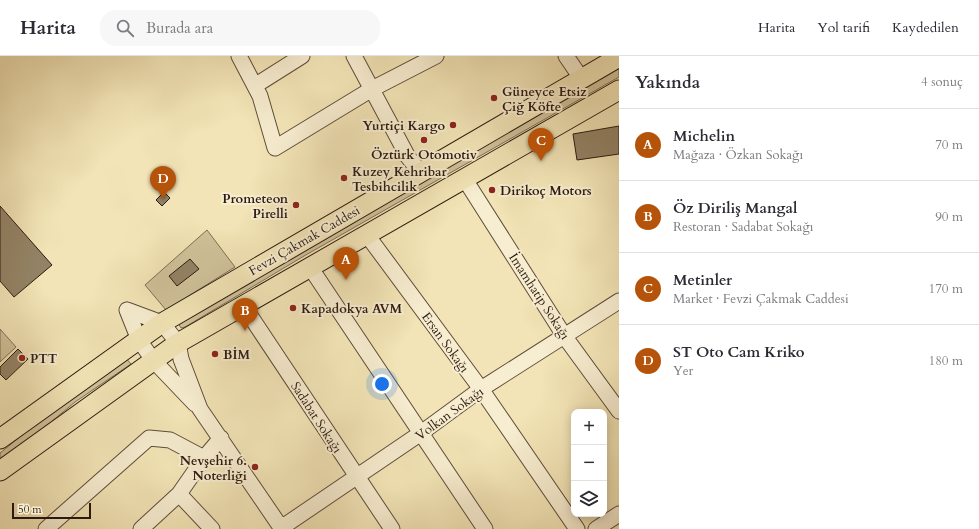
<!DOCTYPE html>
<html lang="tr">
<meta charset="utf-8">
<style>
:root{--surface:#fff;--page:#f7f7f7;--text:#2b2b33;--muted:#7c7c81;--line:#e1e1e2;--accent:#b45309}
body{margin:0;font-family:Cardo,serif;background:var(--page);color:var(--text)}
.controls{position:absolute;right:12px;bottom:12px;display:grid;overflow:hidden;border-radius:8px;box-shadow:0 2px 10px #0003}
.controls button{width:36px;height:36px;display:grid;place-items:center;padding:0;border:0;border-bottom:1px solid var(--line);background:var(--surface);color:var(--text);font:20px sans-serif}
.scale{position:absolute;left:12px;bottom:10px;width:79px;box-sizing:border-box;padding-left:4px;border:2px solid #2c1a10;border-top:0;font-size:11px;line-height:14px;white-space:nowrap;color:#2c1a10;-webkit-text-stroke:3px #f7edd0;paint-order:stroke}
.you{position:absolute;left:382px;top:328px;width:14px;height:14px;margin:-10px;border:3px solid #fff;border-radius:50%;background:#1a73e8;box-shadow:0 0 0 6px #1a73e833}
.badge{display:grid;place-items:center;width:26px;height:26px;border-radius:50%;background:var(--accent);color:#fff;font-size:13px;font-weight:700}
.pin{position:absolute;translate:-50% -33px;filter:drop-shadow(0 1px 2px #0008)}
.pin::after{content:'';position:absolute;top:21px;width:14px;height:12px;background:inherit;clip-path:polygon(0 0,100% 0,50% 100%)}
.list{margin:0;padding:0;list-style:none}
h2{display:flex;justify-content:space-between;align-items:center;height:52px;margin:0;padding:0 16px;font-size:17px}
h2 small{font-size:13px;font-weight:400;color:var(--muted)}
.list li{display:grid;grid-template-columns:26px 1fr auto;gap:12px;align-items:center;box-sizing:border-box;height:72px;padding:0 16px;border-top:1px solid var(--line)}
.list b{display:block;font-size:15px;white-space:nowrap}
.list p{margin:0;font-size:13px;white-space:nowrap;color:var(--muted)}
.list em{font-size:13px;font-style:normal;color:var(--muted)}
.icon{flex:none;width:22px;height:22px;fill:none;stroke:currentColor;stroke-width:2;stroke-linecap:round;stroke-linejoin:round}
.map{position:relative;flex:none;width:619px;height:473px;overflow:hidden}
header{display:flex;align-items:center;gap:24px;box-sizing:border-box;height:56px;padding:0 20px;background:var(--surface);border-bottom:1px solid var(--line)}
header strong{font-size:19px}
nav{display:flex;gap:22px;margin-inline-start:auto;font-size:14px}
.search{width:280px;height:36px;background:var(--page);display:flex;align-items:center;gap:10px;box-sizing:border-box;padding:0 14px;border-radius:16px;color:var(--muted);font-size:15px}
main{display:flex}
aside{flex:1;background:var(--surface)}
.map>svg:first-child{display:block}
</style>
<header>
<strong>Harita</strong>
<div class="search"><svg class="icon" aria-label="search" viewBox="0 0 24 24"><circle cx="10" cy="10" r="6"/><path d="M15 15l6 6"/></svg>Burada ara</div>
<nav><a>Harita</a><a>Yol tarifi</a><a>Kaydedilen</a></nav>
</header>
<main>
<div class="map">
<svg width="619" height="473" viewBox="0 0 619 473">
<rect width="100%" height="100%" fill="#f2e4b6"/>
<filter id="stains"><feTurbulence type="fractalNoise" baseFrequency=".005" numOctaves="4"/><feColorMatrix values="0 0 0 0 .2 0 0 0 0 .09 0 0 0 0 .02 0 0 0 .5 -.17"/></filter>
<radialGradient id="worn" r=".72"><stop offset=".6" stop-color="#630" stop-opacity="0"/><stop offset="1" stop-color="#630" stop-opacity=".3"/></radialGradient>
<!-- green -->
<path fill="#d0c29a" stroke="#7e6e55" d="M619,11v10l-315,179 -119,71 -4,1 -3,-5z
M207,174l28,37 -69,43 -21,-25z
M0,273l16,18 -16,15z
M125,301l6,7 -56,38 -75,63v-12l31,-25z"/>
<!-- building -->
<path fill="#938366" stroke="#2c1a10" d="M619,70v28l-42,6 -4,-26z
M164,136l6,6 -8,8 -6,-6z
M0,150l52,59 -38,32 -14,-16z
M190,203l9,10 -22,17 -8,-10z
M18,293l10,10 -22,21 -6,-6v-7z"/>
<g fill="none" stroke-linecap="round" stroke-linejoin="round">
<!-- minor casing -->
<g stroke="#5e4c3a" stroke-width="17">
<path id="minor" d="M239,0l21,40 15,52 97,-59 64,-33
M354,0l54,101 12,15
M566,0l15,22
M256,29l46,-29
M464,122l101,159 54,74
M367,179l114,154 96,140
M310,211l175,262
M243,249l149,224
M127,254l35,13 16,20 3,16 19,50 82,120
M127,254l12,30 14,20 42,44
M179,438l33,35
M281,472l140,-95 60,-44 138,-88
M46,473l103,-91 21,2 34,18
M141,473l38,-35 25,-36 17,-20
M596,473l23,-15"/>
</g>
<!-- major casing -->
<g stroke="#2c1a10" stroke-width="21">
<path id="major" d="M0,383l162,-116 457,-266
M0,415l178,-128 441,-253"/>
</g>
<!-- minor -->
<use href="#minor" stroke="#f7edd0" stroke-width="15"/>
<!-- major -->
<use href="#major" stroke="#f2e4b6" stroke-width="19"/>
</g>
<!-- markers -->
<g fill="#8f2418" stroke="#f7edd0" stroke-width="1.5">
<circle cx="494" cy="42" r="4"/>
<circle cx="453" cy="69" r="4"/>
<circle cx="424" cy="84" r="4"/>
<circle cx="344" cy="122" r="4"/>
<circle cx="492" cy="134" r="4"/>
<circle cx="296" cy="149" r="4"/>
<circle cx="293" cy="252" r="4"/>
<circle cx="215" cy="298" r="4"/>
<circle cx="22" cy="302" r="4"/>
<circle cx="255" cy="411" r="4"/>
</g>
<g text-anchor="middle" stroke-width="4" stroke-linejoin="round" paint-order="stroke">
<!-- poi labels -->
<g font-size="13" font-weight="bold" fill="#2c1a10" stroke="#f7edd0" text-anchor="start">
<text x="502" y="40">Güneyce Etsiz<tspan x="502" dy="15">Çiğ Köfte</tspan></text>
<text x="445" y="74" text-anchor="end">Yurtiçi Kargo</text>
<text x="424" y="103" text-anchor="middle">Öztürk Otomotiv</text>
<text x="352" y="120">Kuzey Kehribar<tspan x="352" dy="15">Tesbihcilik</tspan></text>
<text x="500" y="139">Dirikoç Motors</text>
<text x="288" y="147" text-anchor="end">Prometeon<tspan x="288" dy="15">Pirelli</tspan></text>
<text x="301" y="257">Kapadokya AVM</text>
<text x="223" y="303">BİM</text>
<text x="30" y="307">PTT</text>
<text x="247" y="409" text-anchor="end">Nevşehir 6.<tspan x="247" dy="15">Noterliği</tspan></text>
</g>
<!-- street labels -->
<g font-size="13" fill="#2c1a10" stroke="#f7edd0">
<text transform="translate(304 184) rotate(-30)" y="5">Fevzi Çakmak Caddesi</text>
<text transform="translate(540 240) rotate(57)" y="5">İmamhatip Sokağı</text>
<text transform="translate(446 286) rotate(54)" y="5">Ersan Sokağı</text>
<text transform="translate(449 357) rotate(-36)" y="5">Volkan Sokağı</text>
<text transform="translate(317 361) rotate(57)" y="5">Sadabat Sokağı</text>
</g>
</g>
<rect width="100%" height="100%" filter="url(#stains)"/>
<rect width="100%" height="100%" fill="url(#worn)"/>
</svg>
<div class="controls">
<button>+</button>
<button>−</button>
<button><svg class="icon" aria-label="layers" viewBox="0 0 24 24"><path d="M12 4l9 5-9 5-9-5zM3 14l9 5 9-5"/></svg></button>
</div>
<div class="scale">50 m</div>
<div class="you"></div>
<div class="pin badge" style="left:346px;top:224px">A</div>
<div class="pin badge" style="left:245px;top:275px">B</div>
<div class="pin badge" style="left:541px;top:105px">C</div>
<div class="pin badge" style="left:163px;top:143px">D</div>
</div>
<aside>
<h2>Yakında<small>4 sonuç</small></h2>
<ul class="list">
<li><span class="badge">A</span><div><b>Michelin</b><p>Mağaza · Özkan Sokağı</p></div><em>70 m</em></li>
<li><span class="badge">B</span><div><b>Öz Diriliş Mangal</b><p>Restoran · Sadabat Sokağı</p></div><em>90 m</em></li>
<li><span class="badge">C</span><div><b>Metinler</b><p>Market · Fevzi Çakmak Caddesi</p></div><em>170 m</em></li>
<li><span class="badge">D</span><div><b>ST Oto Cam Kriko</b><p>Yer</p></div><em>180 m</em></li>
</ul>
</aside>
</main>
